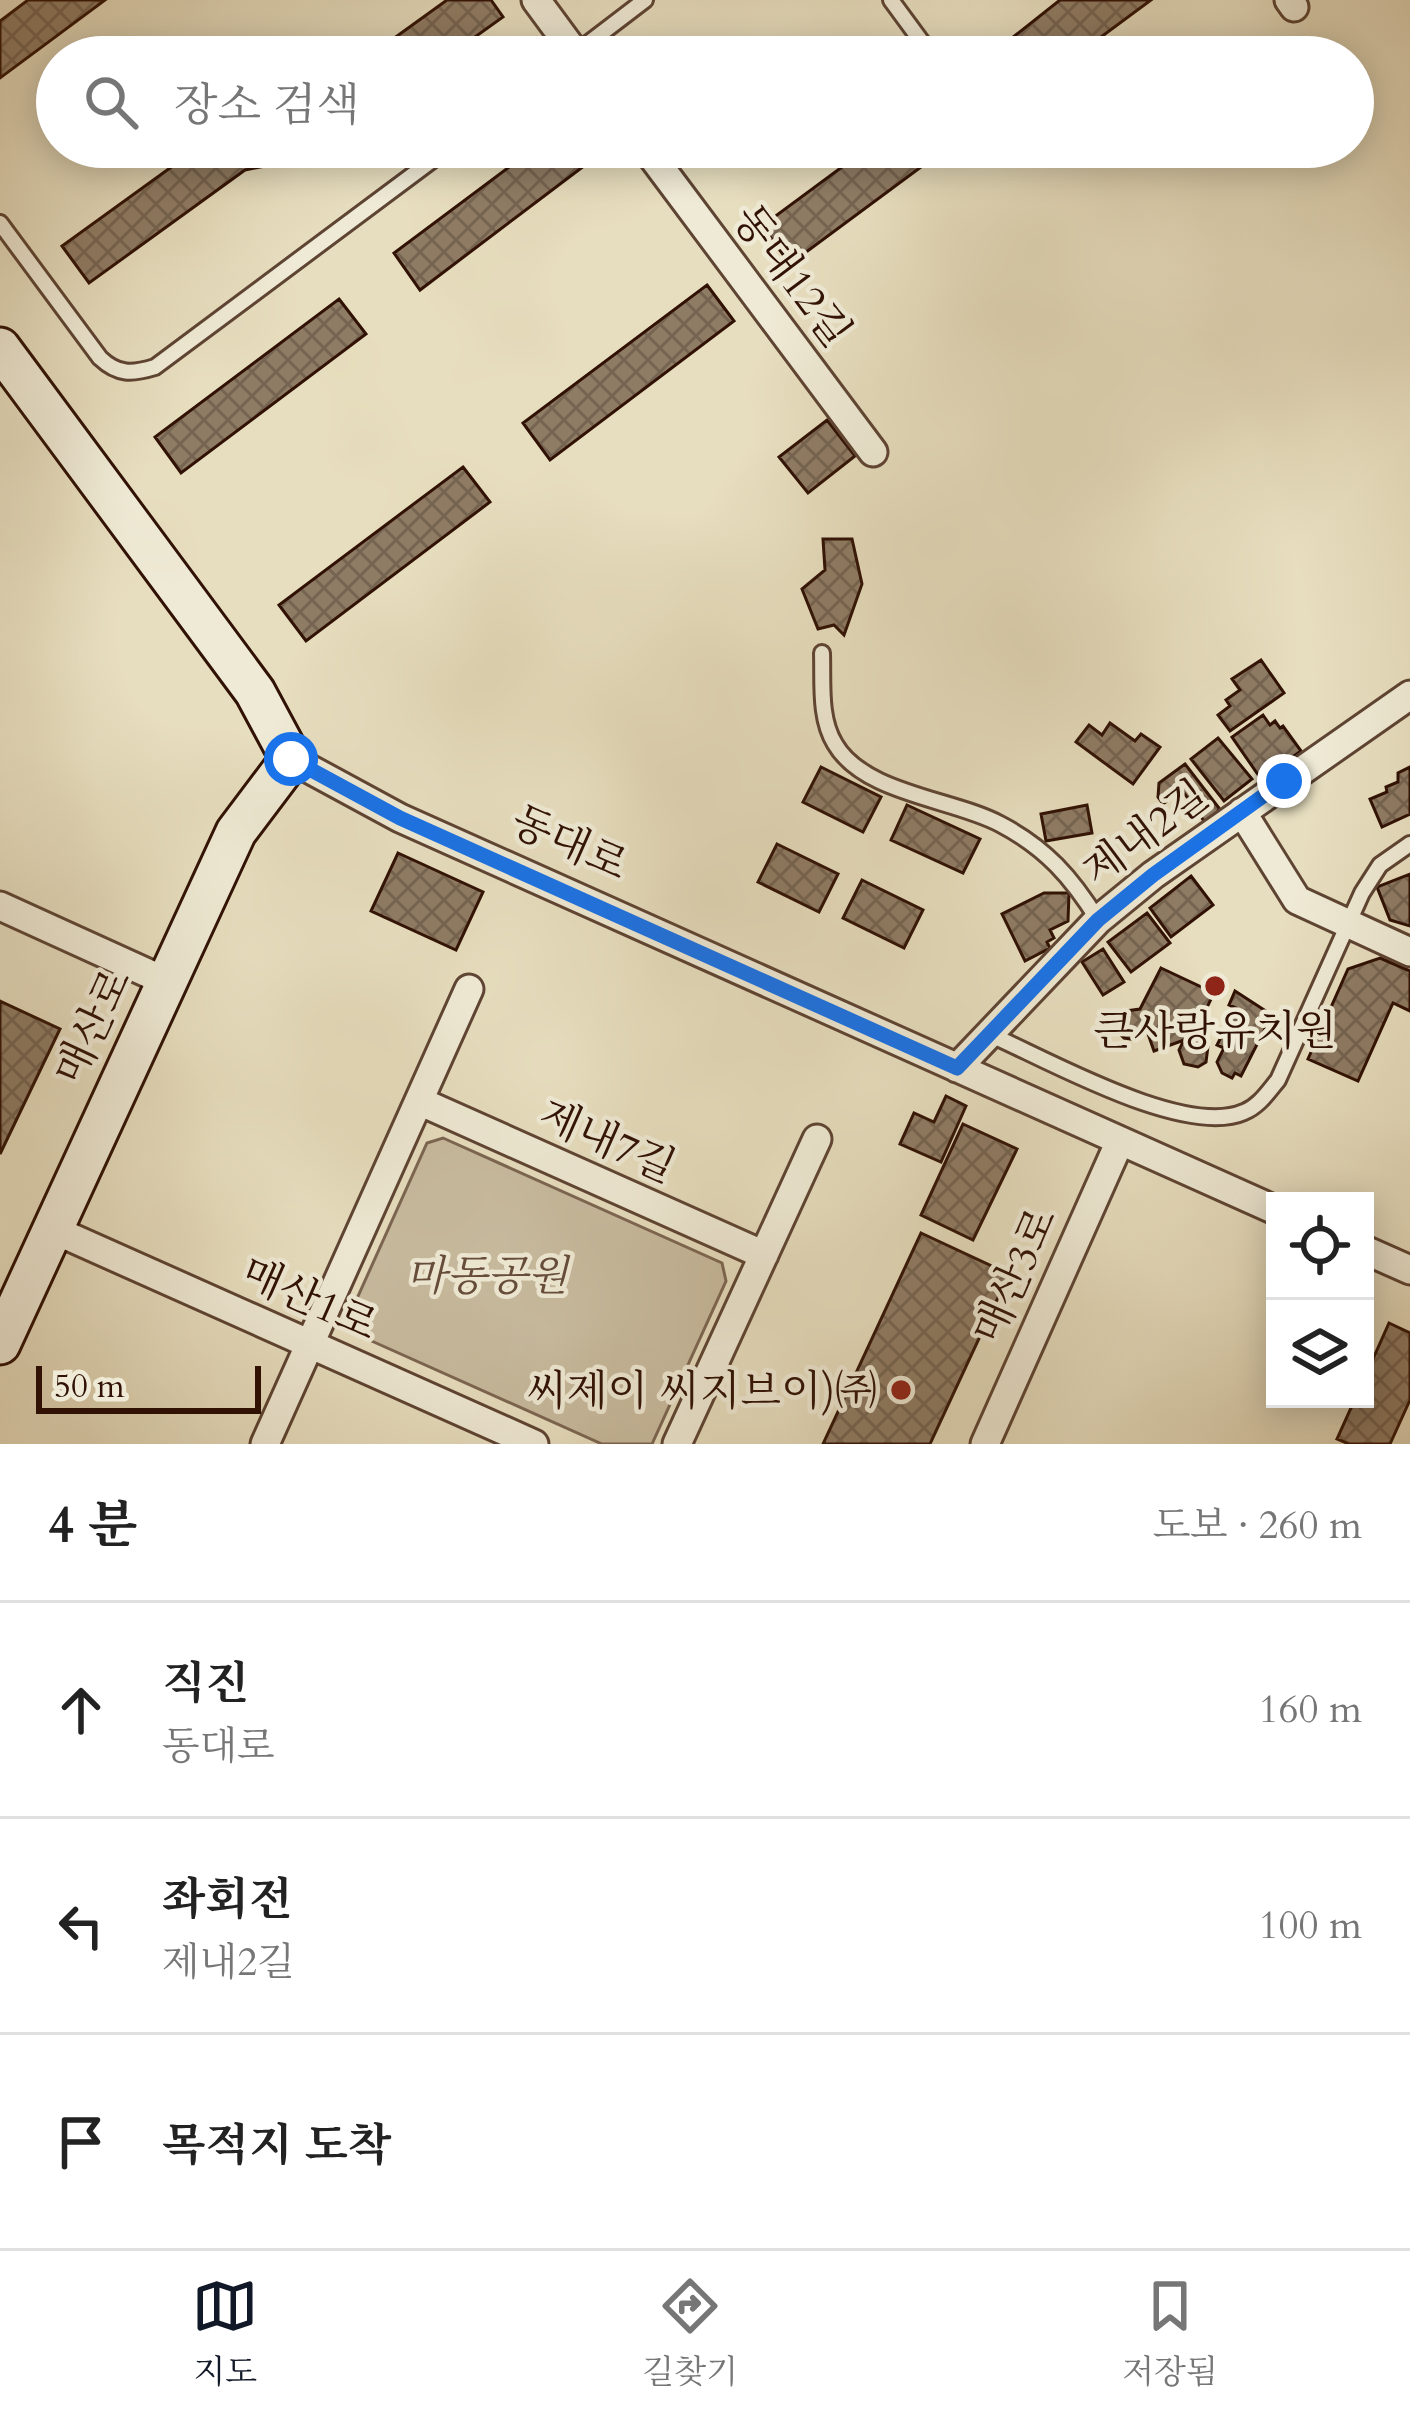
<!DOCTYPE html>
<html lang="ko">
<meta charset="utf-8">
<style>
:root{--surface:#fff;--page:#f2f2f2;--text:#222;--muted:#767676;--line:#e0e0e0;--accent:#111827}
body{margin:0;font-family:Cardo,"Noto Serif KR",serif;background:var(--page);color:var(--text)}
.controls{position:absolute;right:36px;bottom:36px;display:grid;overflow:hidden;border-radius:0px;box-shadow:0 6px 30px #0003}
.controls button{width:108px;height:108px;display:grid;place-items:center;padding:0;border:0;border-bottom:3px solid var(--line);background:var(--surface);color:var(--text);font:60px sans-serif}
.scale{position:absolute;left:36px;bottom:30px;width:225px;box-sizing:border-box;padding-left:12px;border:6px solid #301104;border-top:0;font-size:33px;line-height:42px;white-space:nowrap;color:#301104;-webkit-text-stroke:9px #efead5;paint-order:stroke}
.stop{position:absolute;width:36px;height:36px;margin:-27px;border:9px solid #1a73e8;border-radius:50%;background:#fff}
.stop.end{background:#1a73e8;border-color:#fff;box-shadow:0 3px 12px #0008}
.list{margin:0;padding:0;list-style:none}
h2{display:flex;justify-content:space-between;align-items:center;height:156px;margin:0;padding:0 48px;font-size:51px}
h2 small{font-size:39px;font-weight:400;color:var(--muted)}
.list li{display:grid;grid-template-columns:78px 1fr auto;gap:36px;align-items:center;box-sizing:border-box;height:216px;padding:0 48px;border-top:3px solid var(--line)}
.list b{display:block;font-size:45px;white-space:nowrap}
.list p{margin:0;font-size:39px;white-space:nowrap;color:var(--muted)}
.list em{font-size:39px;font-style:normal;color:var(--muted)}
.icon{flex:none;width:66px;height:66px;fill:none;stroke:currentColor;stroke-width:2;stroke-linecap:round;stroke-linejoin:round}
.map{position:relative;flex:none;width:1410px;height:1444px;overflow:hidden}
.search{position:absolute;background:var(--surface);box-shadow:0 6px 30px #0003;left:36px;right:36px;top:36px;height:132px;display:flex;align-items:center;gap:30px;box-sizing:border-box;padding:0 42px;border-radius:66px;color:var(--muted);font-size:45px}
.sheet{height:804px;background:var(--surface)}
nav{display:flex;justify-content:space-around;align-items:center;box-sizing:border-box;height:168px;border-top:3px solid var(--line);background:var(--surface);font-size:33px;color:var(--muted)}
nav a{display:grid;justify-items:center;gap:6px}
nav .on{color:var(--accent)}
.map>svg:first-child{display:block}
</style>
<div class="map">
<svg width="1410" height="1444" viewBox="0 0 1410 1444">
<defs>
<pattern id="building-cross-hatch" width="8" height="8" patternUnits="userSpaceOnUse" patternTransform="scale(3)"><rect width="8" height="8" fill="#8f7c65"/><path d="M0 0l8 8M0 8l8-8" fill="none" stroke="#756451"/></pattern>
</defs>
<rect width="100%" height="100%" fill="#e7debf"/>
<filter id="stains"><feTurbulence type="fractalNoise" baseFrequency=".00167" numOctaves="4"/><feColorMatrix values="0 0 0 0 .2 0 0 0 0 .09 0 0 0 0 .02 0 0 0 .5 -.17"/></filter>
<radialGradient id="worn" r=".72"><stop offset=".6" stop-color="#630" stop-opacity="0"/><stop offset="1" stop-color="#630" stop-opacity=".3"/></radialGradient>
<!-- green -->
<path fill="#c8bb9f" stroke="#7c6652" stroke-width="3" d="M443,1138l279,125 4,18 -74,163h-50l-246,-110 -6,-20 77,-171z"/>
<!-- building -->
<path fill="url(#building-cross-hatch)" stroke="#301104" stroke-width="3" d="M28,0h77l-105,78v-57z
M447,0h44l12,17 -56,40h-79z
M1060,0h91l-77,57h-86z
M199,147h78l3,16 -35,7 -156,113 -27,-37z
M536,147h66l3,3 -185,140 -26,-37z
M869,147h79l-158,117 -28,-38z
M707,285l27,36 -184,139 -27,-37z
M339,299l27,35 -185,139 -26,-36z
M827,420l28,36 -47,37 -29,-36z
M463,467l27,35 -184,139 -27,-36z
M823,539h29l10,45 -18,51 -10,-10 -16,4 -16,-40 23,-19z
M1261,660l23,33 -54,38 -12,-16 12,-9 -4,-6 14,-10 -8,-11z
M1263,715l7,10 5,-4 5,7 3,-2 18,25 -40,28 -29,-42z
M1110,723l25,18 6,-7 19,13 -27,37 -57,-42 13,-17 13,10z
M1218,738l34,41 -28,22 -33,-42z
M1185,764l34,44 -2,8 -11,8 -24,-34 -19,14 -5,-7 1,-14z
M821,767l60,30 -18,35 -60,-30z
M1410,767v47l-28,13 -12,-28 17,-7 -1,-5 12,-5v-9z
M907,805l73,34 -17,34 -72,-33z
M1087,805l5,28 -46,8 -5,-27z
M777,844l61,30 -19,38 -61,-30z
M398,853l85,39 -27,58 -85,-39z
M1410,874v52l-20,-6 -13,-33z
M1191,876l22,29 -42,32 -21,-29z
M862,880l61,30 -19,38 -61,-30z
M1044,893h25l-1,28 -18,9 4,8 -7,4 3,6 -25,13 -23,-47z
M1147,913l23,30 -39,29 -23,-30z
M1103,949l21,33 -21,13 -21,-33z
M1380,958l30,13v40l-17,-8 -35,78 -50,-22 40,-90z
M1161,968l53,25 -19,39 13,14 -2,16 -8,5 -14,-3 -5,-14 5,-10 -30,11 -7,-20 -10,9 -13,-2 -5,-5 2,-16 5,-6 14,-2z
M1235,991l37,24 -31,61 -6,-3 -3,5 -10,-5 -5,-11 7,-14 -7,-3 19,-37 -7,-3z
M0,1001l60,28 -60,125z
M946,1096l20,10 -25,56 -41,-18 14,-31 20,9z
M963,1124l54,25 -44,91 -52,-25z
M921,1233l88,41 -79,170h-107z
M1389,1323l21,10v67l-20,44h-41l-12,-5 18,-40h10v-22z"/>
<g fill="none" stroke-linecap="round" stroke-linejoin="round">
<!-- lane casing -->
<g stroke="#5e4433" stroke-width="20">
<path id="lane" d="M891,0l33,45
M573,55l72,-55
M0,223l100,135c18,17 32,16 55,9l295,-220
M822,653c1,30 -3,65 13,91 29,50 119,55 165,80 46,24 72,54 98,96
M989,1034c59,26 196,104 255,78 15,-6 24,-20 34,-32l84,-187 18,-28 30,-21"/>
</g>
<!-- street casing -->
<g stroke="#5e4433" stroke-width="33">
<path id="street" d="M536,0l42,57
M1289,0l5,7
M645,147l228,305
M291,759l109,59 875,392
M1242,812l55,88 113,52
M0,906l165,75
M957,1068l141,-148 55,-45 257,-180
M419,1101l345,154
M52,1229l482,215
M1365,1250l45,20
M265,1444l204,-455
M677,1444l140,-305
M985,1444l135,-303"/>
</g>
<!-- secondary casing -->
<g stroke="#301104" stroke-width="45">
<path id="secondary" d="M0,348l255,344 36,67 -55,73 -236,512"/>
</g>
<!-- lane -->
<use href="#lane" stroke="#efead5" stroke-width="14"/>
<!-- street -->
<use href="#street" stroke="#efead5" stroke-width="27"/>
<!-- secondary -->
<use href="#secondary" stroke="#efead5" stroke-width="39"/>
</g>
<g fill="none" stroke-linecap="round" stroke-linejoin="round">
<!-- route -->
<path stroke="#1a73e8" stroke-width="15" d="M291,759l109,59 557,250 141,-148 55,-45 131,-94"/>
</g>
<!-- markers -->
<g fill="#8f2418" stroke="#efead5" stroke-width="4.5">
<circle cx="1215" cy="986" r="12"/>
<circle cx="901" cy="1390" r="12"/>
</g>
<g text-anchor="middle" stroke-width="9" stroke-linejoin="round" paint-order="stroke">
<!-- street labels -->
<g font-size="42" fill="#301104" stroke="#efead5">
<text transform="translate(793 275) rotate(53)" y="15">동대12길</text>
<text transform="translate(1145 832) rotate(-37)" y="15">제내2길</text>
<text transform="translate(570 842) rotate(24)" y="15">동대로</text>
<text transform="translate(92 1026) rotate(-65)" y="15">매산로</text>
<text transform="translate(608 1140) rotate(24)" y="15">제내7길</text>
<text transform="translate(1014 1275) rotate(-66)" y="15">매산3로</text>
<text transform="translate(310 1298) rotate(24)" y="15">매산1로</text>
</g>
<!-- poi labels -->
<g font-size="42" fill="#301104" stroke="#efead5">
<text x="1215" y="1045">큰사랑유치원</text>
<text x="877" y="1405" text-anchor="end">씨제이 씨지브이)㈜</text>
</g>
<!-- park labels -->
<g font-size="42" font-style="italic" fill="#654c3a" stroke="#efead5">
<text x="487" y="1290">마동공원</text>
</g>
</g>
<rect width="100%" height="100%" filter="url(#stains)"/>
<rect width="100%" height="100%" fill="url(#worn)"/>
</svg>
<div class="controls">
<button><svg class="icon" aria-label="locate" viewBox="0 0 24 24"><circle cx="12" cy="12" r="6"/><path d="M12 2v4M12 18v4M2 12h4M18 12h4"/></svg></button>
<button><svg class="icon" aria-label="layers" viewBox="0 0 24 24"><path d="M12 4l9 5-9 5-9-5zM3 14l9 5 9-5"/></svg></button>
</div>
<div class="scale">50 m</div>
<div class="stop" style="left:291px;top:759px"></div>
<div class="stop end" style="left:1284px;top:781px"></div>
<div class="search"><svg class="icon" aria-label="search" viewBox="0 0 24 24"><circle cx="10" cy="10" r="6"/><path d="M15 15l6 6"/></svg>장소 검색</div>
</div>
<section class="sheet">
<h2>4 분<small>도보 · 260 m</small></h2>
<ul class="list">
<li><svg class="icon" aria-label="ahead" viewBox="0 0 24 24"><path d="M12 20V5M6 11l6-6 6 6"/></svg><div><b>직진</b><p>동대로</p></div><em>160 m</em></li>
<li><svg class="icon" aria-label="left" viewBox="0 0 24 24"><path d="M17 20v-9H6M10 6l-5 5 5 5"/></svg><div><b>좌회전</b><p>제내2길</p></div><em>100 m</em></li>
<li><svg class="icon" aria-label="arrive" viewBox="0 0 24 24"><path d="M6 21V4h12l-3 4 3 4H6"/></svg><div><b>목적지 도착</b></div></li>
</ul>
</section>
<nav>
<a class="on"><svg class="icon" aria-label="map" viewBox="0 0 24 24"><path d="M3 6l6-2 6 2 6-2v14l-6 2-6-2-6 2zM9 4v14M15 6v14"/></svg>지도</a>
<a><svg class="icon" aria-label="directions" viewBox="0 0 24 24"><path d="M12 3l9 9-9 9-9-9zM9 14v-3h6M13 9l2 2-2 2"/></svg>길찾기</a>
<a><svg class="icon" aria-label="saved" viewBox="0 0 24 24"><path d="M7 4h10v16l-5-4-5 4z"/></svg>저장됨</a>
</nav>
